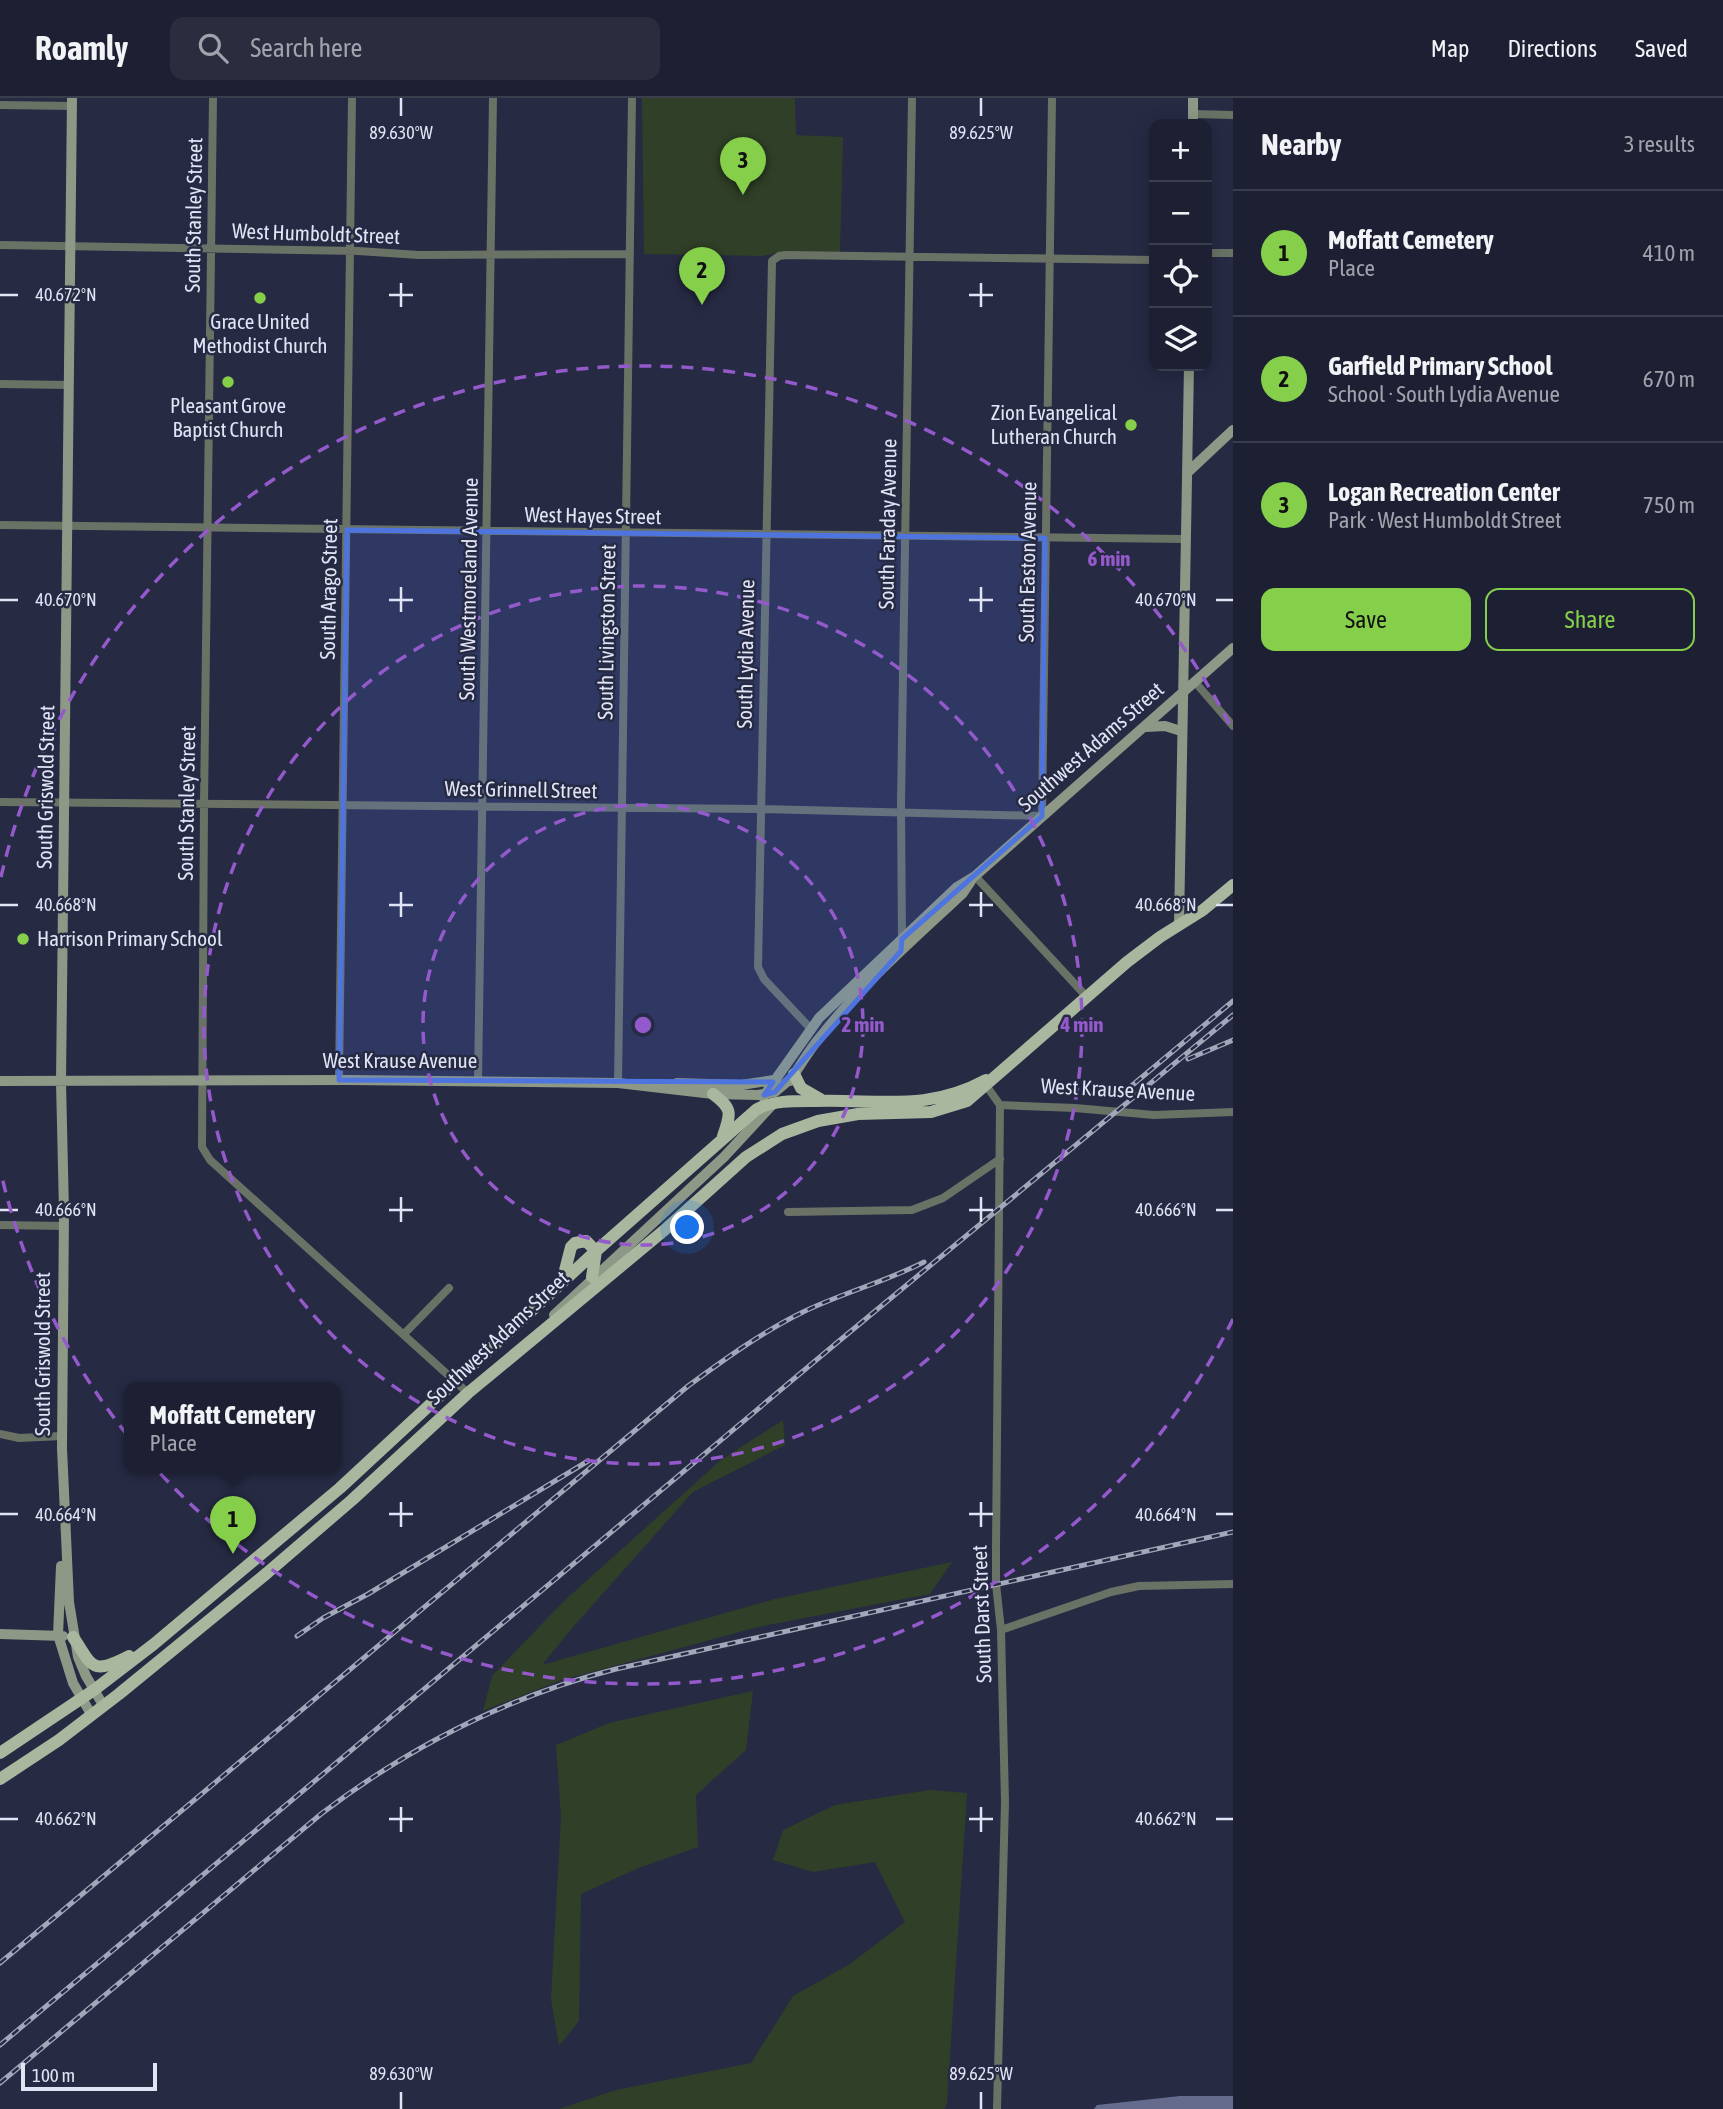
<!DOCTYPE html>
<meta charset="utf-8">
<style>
:root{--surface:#1c2032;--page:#292d3e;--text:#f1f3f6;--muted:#a0a3ac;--line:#3a3e4d;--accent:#86cf4b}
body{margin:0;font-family:"Asap Condensed",sans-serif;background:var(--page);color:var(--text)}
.controls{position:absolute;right:21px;top:21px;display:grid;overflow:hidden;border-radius:14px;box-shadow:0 4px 18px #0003}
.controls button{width:63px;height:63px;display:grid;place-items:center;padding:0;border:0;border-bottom:2px solid var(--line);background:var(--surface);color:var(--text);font:35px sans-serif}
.scale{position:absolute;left:21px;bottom:18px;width:136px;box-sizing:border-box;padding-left:7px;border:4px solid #e1e4f5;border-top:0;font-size:19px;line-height:24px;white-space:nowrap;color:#e1e4f5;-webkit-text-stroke:5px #262a43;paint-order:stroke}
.you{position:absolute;left:688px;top:1130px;width:24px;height:24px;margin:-18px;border:5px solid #fff;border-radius:50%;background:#1a73e8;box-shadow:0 0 0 10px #1a73e833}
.badge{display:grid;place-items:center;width:46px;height:46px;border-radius:50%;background:var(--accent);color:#111;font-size:23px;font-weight:700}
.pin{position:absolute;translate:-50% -58px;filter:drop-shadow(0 2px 4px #0008)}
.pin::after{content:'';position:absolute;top:37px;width:24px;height:21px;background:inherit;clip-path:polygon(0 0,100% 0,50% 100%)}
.popup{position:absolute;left:124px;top:1284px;width:217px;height:91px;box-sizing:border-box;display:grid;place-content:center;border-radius:14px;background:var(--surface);filter:drop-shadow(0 2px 5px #0005);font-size:23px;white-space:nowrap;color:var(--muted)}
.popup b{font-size:26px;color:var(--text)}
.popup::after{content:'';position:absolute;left:50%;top:100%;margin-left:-14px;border:14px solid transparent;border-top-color:var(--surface)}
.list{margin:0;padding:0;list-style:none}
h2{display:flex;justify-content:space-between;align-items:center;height:91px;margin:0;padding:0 28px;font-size:30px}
h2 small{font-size:23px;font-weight:400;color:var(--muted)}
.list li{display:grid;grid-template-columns:46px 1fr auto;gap:21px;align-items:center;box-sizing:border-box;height:126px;padding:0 28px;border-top:2px solid var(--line)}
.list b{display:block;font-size:26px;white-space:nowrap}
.list p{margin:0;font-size:23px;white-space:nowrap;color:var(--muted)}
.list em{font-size:23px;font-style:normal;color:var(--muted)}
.actions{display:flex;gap:14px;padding:21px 28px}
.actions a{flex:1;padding:16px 0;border:2px solid var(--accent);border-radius:14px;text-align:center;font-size:24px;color:var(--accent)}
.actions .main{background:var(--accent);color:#111}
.icon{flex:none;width:38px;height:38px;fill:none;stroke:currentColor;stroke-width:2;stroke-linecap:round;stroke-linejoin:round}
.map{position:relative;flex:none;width:1233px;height:2011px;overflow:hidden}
header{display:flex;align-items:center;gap:42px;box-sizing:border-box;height:98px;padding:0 35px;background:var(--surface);border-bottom:2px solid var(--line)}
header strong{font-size:33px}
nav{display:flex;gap:38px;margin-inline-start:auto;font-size:24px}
.search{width:490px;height:63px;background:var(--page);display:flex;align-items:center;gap:18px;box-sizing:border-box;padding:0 24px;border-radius:14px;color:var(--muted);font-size:26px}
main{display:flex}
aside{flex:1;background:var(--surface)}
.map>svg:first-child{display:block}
</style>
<header>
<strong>Roamly</strong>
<div class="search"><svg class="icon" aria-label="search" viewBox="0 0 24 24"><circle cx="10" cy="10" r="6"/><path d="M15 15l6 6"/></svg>Search here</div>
<nav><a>Map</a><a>Directions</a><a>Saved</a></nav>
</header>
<main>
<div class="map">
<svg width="1233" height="2011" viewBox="0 0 1233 2011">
<rect width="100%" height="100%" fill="#262a43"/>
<!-- green -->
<path fill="#303f27" d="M642,0h153l1,37 47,2 -3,116h-63l-15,3 -118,-2z
M783,1322l2,25 -92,47 -119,134 -32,39 233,-66 177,-37 -22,32 -172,33 -199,54 -76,30 9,-35 72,-75 157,-141z
M753,1593l-7,59 -50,45 2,52 -62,22 -55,25 -2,127 -20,25 -8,-47 10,-182 -5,-72 53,-22z
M930,1692l37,3 -20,310 -3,6h-385l57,-19 135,-27 42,-67 57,-32 55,-42 -30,-60 -62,10 -40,-12 10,-30 52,-25z"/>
<!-- water -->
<path fill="#646b8d" d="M1180,1998h53v13h-139l3,-4z"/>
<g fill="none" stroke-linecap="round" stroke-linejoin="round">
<!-- street -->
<path stroke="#6a7266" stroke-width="8" d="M213,0l-9,706 -2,343 8,13 258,233
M0,7l72,1
M1193,16l40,1
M0,147l358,6 61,4 211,-1
M1207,155h26
M0,286l69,1
M0,427l1185,14
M1195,584l38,44
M0,704l761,7 281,7 10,-718
M975,778l111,120
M902,844l-1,-139 11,-705
M810,930l-46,-49 -6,-12 14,-706 7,-5 7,-1 368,5
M339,982l13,-982
M478,983l15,-983
M618,985l14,-985
M985,986l15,21 -4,444v35l5,46 4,172 -8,307
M1000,1007l75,3 79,7 79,-3
M788,1114l124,-2 31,-12 57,-39
M0,1127l64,1
M404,1236l45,-46
M0,1336l19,4 43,-2
M1001,1532l110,-38 28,-6 94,-2"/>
<!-- secondary -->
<path stroke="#8d9986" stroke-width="10" d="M72,0l-11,984 3,130 -2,236 7,154 9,55 8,19 17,29
M1193,26v-26
M1187,375l46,-43
M1146,629l19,-1 16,5
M1179,827l10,-559
M0,983l349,-1 269,3 95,11 45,1 17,-3 18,-15
M790,983c10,-15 19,-31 31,-45 41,-52 93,-97 142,-143l8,-12
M677,985l64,2 33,-5
M763,999l56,-79 138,-131 18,-11 258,-228
M554,1217l170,-158 50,-54
M61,1468l-3,69 15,48 18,31
M0,1536l63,2"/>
<!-- primary -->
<path stroke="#a8b79e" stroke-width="12" d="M794,976l7,14 19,11
M713,996c20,15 18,19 10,42
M562,1184l9,-35 4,-4 11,-2 10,10 -4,26
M73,1539c20,29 17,39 56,19
M0,1655l94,-63 60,-46 186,-156 256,-237 161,-142c18,-9 39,-8 59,-8 64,-2 111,11 170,-21
M0,1681l59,-39 60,-46 148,-121 85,-73 116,-107 199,-165 79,-71 36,-23 36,-13 40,-7 73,-2 36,-11 160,-139 33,-25 43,-27 30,-25"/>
<!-- rail casing -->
<g stroke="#a3a7ba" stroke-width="5">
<path id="rail" d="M1188,961l45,-19
M1123,995l110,-92
M297,1538l26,-18 45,-24 220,-133
M0,1865l688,-577c37,-27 74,-54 115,-74 39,-19 82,-30 121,-50
M0,1947l839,-704 394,-326
M0,1985l321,-269c88,-67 188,-118 295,-145l617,-137"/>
</g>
<!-- rail -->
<use href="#rail" stroke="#262a43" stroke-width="2.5" stroke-dasharray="8" stroke-linecap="butt"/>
</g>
<!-- marked area -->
<path fill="#4e74df" fill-opacity="0.2" stroke="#4e74df" stroke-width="5" stroke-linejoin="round" d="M347,432l698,8 -3,278 -140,123 -1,12 -126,141 -11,3 9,-13 -434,-2z"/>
<!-- ticks -->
<path fill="none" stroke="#e1e4f5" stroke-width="2.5" d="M401,0v18M981,0v18M401,185v24M981,185v24M0,197h18M389,197h24M969,197h24M401,489v25M981,489v25M0,502h18M389,502h24M969,502h24M1216,502h17M401,794v25M981,794v25M0,807h18M389,807h24M969,807h24M1216,807h17M401,1099v25M981,1099v25M0,1112h18M389,1112h24M969,1112h24M1216,1112h17M401,1404v25M981,1404v25M0,1416h18M389,1416h24M969,1416h24M1216,1416h17M401,1709v25M981,1709v25M0,1721h18M389,1721h24M969,1721h24M1216,1721h17M401,1994v17M981,1994v17"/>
<!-- distance rings -->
<g fill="none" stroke="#945acc" stroke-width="3.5" stroke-dasharray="12 9">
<circle cx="643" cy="927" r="220"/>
<circle cx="643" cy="927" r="439"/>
<path d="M1233 1221A659 659 0 0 1 1 1075M1 779A659 659 0 0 1 1233 633"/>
</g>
<!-- markers -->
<g fill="#86cf4b" stroke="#262a43" stroke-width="2.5">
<circle cx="260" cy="200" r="7"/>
<circle cx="228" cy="284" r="7"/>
<circle cx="1131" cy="327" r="7"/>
<circle cx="23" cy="841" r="7"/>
</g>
<g text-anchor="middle" stroke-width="5" stroke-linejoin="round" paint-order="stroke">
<!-- street labels -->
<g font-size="21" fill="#e1e4f5" stroke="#262a43">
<text transform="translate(194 117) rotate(-89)" y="7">South Stanley Street</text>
<text transform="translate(316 136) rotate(2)" y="7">West Humboldt Street</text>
<text transform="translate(593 418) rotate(1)" y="7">West Hayes Street</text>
<text transform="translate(888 426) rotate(-89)" y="7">South Faraday Avenue</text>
<text transform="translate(1028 464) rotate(-89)" y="7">South Easton Avenue</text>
<text transform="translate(329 491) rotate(-89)" y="7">South Arago Street</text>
<text transform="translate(469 491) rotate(-89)" y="7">South Westmoreland Avenue</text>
<text transform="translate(607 534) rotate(-89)" y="7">South Livingston Street</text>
<text transform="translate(746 556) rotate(-89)" y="7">South Lydia Avenue</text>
<text transform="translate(1091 649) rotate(-41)" y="7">Southwest Adams Street</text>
<text transform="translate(46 689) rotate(-89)" y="7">South Griswold Street</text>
<text transform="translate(521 692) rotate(1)" y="7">West Grinnell Street</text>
<text transform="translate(187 705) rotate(-89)" y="7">South Stanley Street</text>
<text x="400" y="970">West Krause Avenue</text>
<text transform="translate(1118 992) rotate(3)" y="7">West Krause Avenue</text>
<text transform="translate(498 1240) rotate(-43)" y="7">Southwest Adams Street</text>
<text transform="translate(43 1256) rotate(-90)" y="7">South Griswold Street</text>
<text transform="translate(982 1516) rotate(-92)" y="7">South Darst Street</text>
</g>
<!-- poi labels -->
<g font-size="21" fill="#e1e4f5" stroke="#262a43">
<text x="260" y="231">Grace United<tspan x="260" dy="24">Methodist Church</tspan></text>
<text x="228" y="315">Pleasant Grove<tspan x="228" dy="24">Baptist Church</tspan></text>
<text x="1117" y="322" text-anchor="end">Zion Evangelical<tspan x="1117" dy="24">Lutheran Church</tspan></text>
<text x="37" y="848" text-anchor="start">Harrison Primary School</text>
</g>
</g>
<g font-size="18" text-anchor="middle" fill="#e1e4f5" stroke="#262a43" stroke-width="5" stroke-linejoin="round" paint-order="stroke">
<text x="401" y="41">89.630°W</text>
<text x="981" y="41">89.625°W</text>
<text x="66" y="203">40.672°N</text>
<text x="66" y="508">40.670°N</text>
<text x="1166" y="508">40.670°N</text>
<text x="66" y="813">40.668°N</text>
<text x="1166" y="813">40.668°N</text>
<text x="66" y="1118">40.666°N</text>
<text x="1166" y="1118">40.666°N</text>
<text x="66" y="1423">40.664°N</text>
<text x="1166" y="1423">40.664°N</text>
<text x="66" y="1727">40.662°N</text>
<text x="1166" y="1727">40.662°N</text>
<text x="401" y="1982">89.630°W</text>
<text x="981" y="1982">89.625°W</text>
</g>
<circle cx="643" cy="927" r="10" fill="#945acc" stroke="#262a43" stroke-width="3.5"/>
<g font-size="21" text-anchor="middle" font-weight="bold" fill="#945acc" stroke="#262a43" stroke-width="5" stroke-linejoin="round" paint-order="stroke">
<text x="1109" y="468">6 min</text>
<text x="863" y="934">2 min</text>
<text x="1082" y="934">4 min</text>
</g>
</svg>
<div class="controls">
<button>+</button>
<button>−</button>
<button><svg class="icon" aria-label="locate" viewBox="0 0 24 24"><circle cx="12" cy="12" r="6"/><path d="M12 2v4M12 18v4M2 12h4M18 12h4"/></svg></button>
<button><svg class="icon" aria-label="layers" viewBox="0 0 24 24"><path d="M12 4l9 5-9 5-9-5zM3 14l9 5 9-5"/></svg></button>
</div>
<div class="scale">100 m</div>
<div class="you"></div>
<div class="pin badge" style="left:233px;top:1456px">1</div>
<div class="popup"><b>Moffatt Cemetery</b>Place</div>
<div class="pin badge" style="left:702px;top:207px">2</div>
<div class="pin badge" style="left:743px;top:97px">3</div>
</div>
<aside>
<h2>Nearby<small>3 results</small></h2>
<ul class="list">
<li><span class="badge">1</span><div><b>Moffatt Cemetery</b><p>Place</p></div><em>410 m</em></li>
<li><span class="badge">2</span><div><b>Garfield Primary School</b><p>School · South Lydia Avenue</p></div><em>670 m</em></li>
<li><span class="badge">3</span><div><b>Logan Recreation Center</b><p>Park · West Humboldt Street</p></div><em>750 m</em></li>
</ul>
<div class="actions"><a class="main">Save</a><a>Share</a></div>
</aside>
</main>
